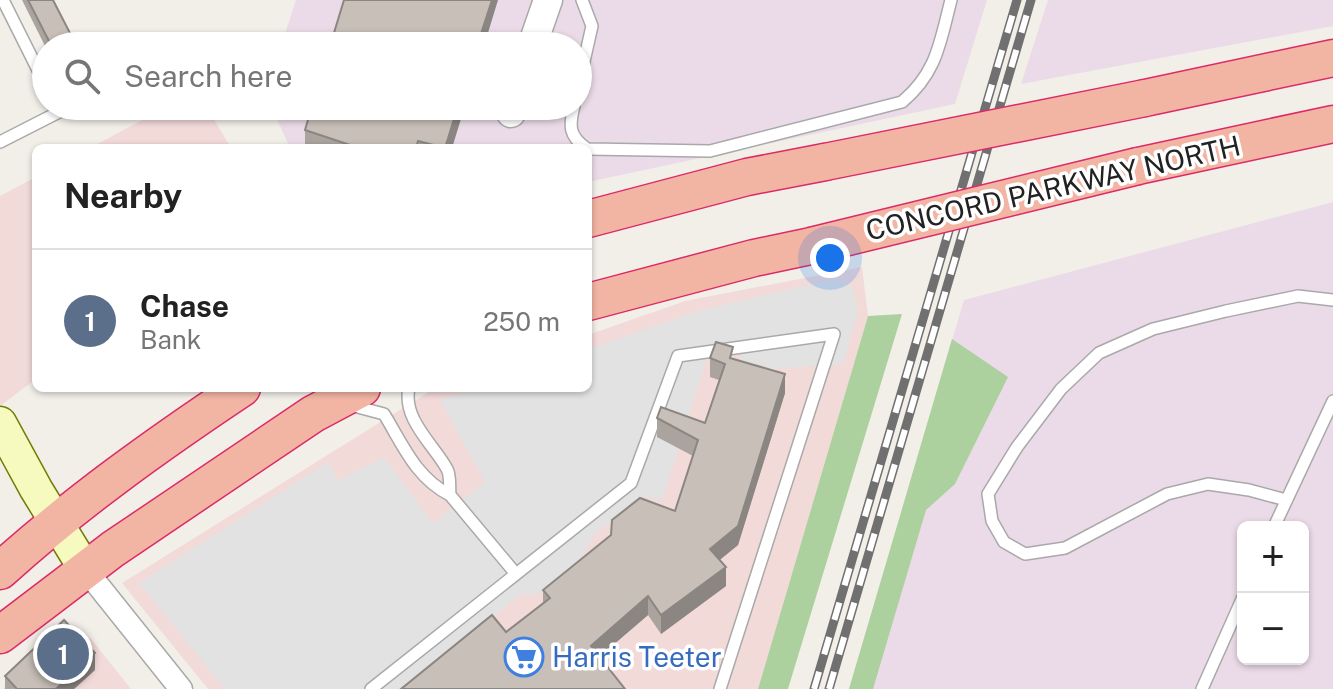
<!DOCTYPE html>
<meta charset="utf-8">
<style>
:root{--surface:#fff;--page:#f2f2f2;--text:#222;--muted:#767676;--line:#e0e0e0;--accent:#d40000}
body{margin:0;font-family:"Public Sans",sans-serif;background:var(--page);color:var(--text)}
.controls{position:absolute;right:24px;bottom:24px;display:grid;overflow:hidden;border-radius:12px;box-shadow:0 2px 6px #0004}
.controls button{width:72px;height:72px;display:grid;place-items:center;padding:0;border:0;border-bottom:2px solid var(--line);background:var(--surface);color:var(--text);font:40px sans-serif}
.you{position:absolute;left:830px;top:258px;width:28px;height:28px;margin:-20px;border:6px solid #fff;border-radius:50%;background:#1a73e8;box-shadow:0 0 0 12px #1a73e833}
.badge{display:grid;place-items:center;width:52px;height:52px;border-radius:50%;background:var(--accent);color:#fff;font-size:26px;font-weight:700}
.pin{position:absolute;translate:-50% -50%;border:4px solid #fff;box-shadow:0 2px 8px #0006}
.list{margin:0;padding:0;list-style:none}
h2{display:flex;justify-content:space-between;align-items:center;height:104px;margin:0;padding:0 32px;font-size:34px}
h2 small{font-size:26px;font-weight:400;color:var(--muted)}
.list li{display:grid;grid-template-columns:52px 1fr auto;gap:24px;align-items:center;box-sizing:border-box;height:144px;padding:0 32px;border-top:2px solid var(--line)}
.list b{display:block;font-size:30px;white-space:nowrap}
.list p{margin:0;font-size:26px;white-space:nowrap;color:var(--muted)}
.list em{font-size:26px;font-style:normal;color:var(--muted)}
.icon{flex:none;width:44px;height:44px;fill:none;stroke:currentColor;stroke-width:2;stroke-linecap:round;stroke-linejoin:round}
.map{position:relative;flex:none;width:1333px;height:689px;overflow:hidden}
.search{position:absolute;background:var(--surface);box-shadow:0 2px 6px #0004;left:32px;top:32px;width:560px;height:88px;display:flex;align-items:center;gap:20px;box-sizing:border-box;padding:0 28px;border-radius:44px;color:var(--muted);font-size:30px}
.panel{position:absolute;background:var(--surface);box-shadow:0 2px 6px #0004;left:32px;top:144px;width:560px;height:248px;border-radius:12px}
.map>svg:first-child{display:block}
</style>
<div class="map">
<svg width="1333" height="689" viewBox="0 0 1333 689">
<rect width="100%" height="100%" fill="#f2efe9"/>
<!-- commercial -->
<path fill="#f2dad9" d="M168,106h38l25,42h-141z
M36,177v202l-36,27v-210z
M862,267l6,49 -110,373h-550l-86,-106 310,-193 6,-2h150v-53l97,-34z
M63,631l28,8 40,50h-128z"/>
<!-- industrial -->
<path fill="#ebdbe8" fill-rule="evenodd" d="M296,0h691l-32,104 -367,78v-34h-298l-19,-42h307v-60h-297z
M1048,0h285v26l-312,58z
M1333,202v487h-484l115,-389zM1243,527h60v132h-60z"/>
<!-- forest -->
<path fill="#add19e" d="M902,314l-114,375h-30l110,-373z
M952,339l56,38 -53,107 -29,26 -53,179h-24z"/>
<!-- parking -->
<path fill="#e2e2e2" d="M834,279l17,6 7,25 -15,54 -100,7 -3,-17 -34,7 -44,139 -19,-3 -49,38 -13,24 -46,36 -14,-1 -117,95h-179l-86,-106 189,-121 10,18 46,-23 49,66 52,-41 -45,-82 36,-12h112v-39l111,-38z"/>
<g fill="none" stroke-linecap="round" stroke-linejoin="round">
<!-- service casing -->
<g stroke="#a9a9a9" stroke-width="14">
<path id="service" d="M3,0l43,86
M578,88l14,-62 -10,-26
M574,106c-5,20 -5,30 12,42
M0,142l59,-30 -3,-6
M588,149l122,2 192,-49c35,-29 38,-60 49,-102
M350,405l34,9c19,31 32,64 66,81 -1,-8 1,-19 -3,-26 -13,-24 -45,-50 -38,-81
M450,495l66,79
M1286,500l-37,-10 -41,-6 -41,10 -102,54 -40,6 -21,-12 -12,-21 -4,-27 29,-47 44,-58 38,-36 54,-24 73,-18 72,-15 35,4
M1274,527l59,-126
M371,689l260,-206 47,-127 156,-22 -114,355
M1202,689l41,-92"/>
</g>
<!-- minor casing -->
<g stroke="#a9a9a9" stroke-width="25">
<path id="minor" d="M85,569l96,120"/>
</g>
<!-- tertiary casing -->
<g stroke="#a9a9a9" stroke-width="31">
<path id="tertiary" d="M532,46l16,-46
M511,113l2,-7"/>
</g>
<!-- secondary casing -->
<g stroke="#707d05" stroke-width="35">
<path id="secondary" d="M0,423l36,66 49,80"/>
</g>
<!-- trunk casing -->
<g stroke="#dc2a67" stroke-width="39">
<path id="trunk" d="M1145,98l188,-40
M1138,166l195,-42
M588,219l159,-42 78,-15
M588,302l166,-44 57,-12
M0,571c75,-68 158,-127 242,-183
M0,635l113,-86 200,-135 49,-26"/>
</g>
<!-- service -->
<use href="#service" stroke="#fff" stroke-width="11"/>
<!-- minor -->
<use href="#minor" stroke="#fff" stroke-width="22"/>
<!-- tertiary -->
<use href="#tertiary" stroke="#fff" stroke-width="28"/>
<!-- secondary -->
<use href="#secondary" stroke="#f7fabf" stroke-width="32"/>
<!-- trunk -->
<use href="#trunk" stroke="#f2b4a3" stroke-width="36"/>
<!-- rail casing -->
<g stroke="#707070" stroke-width="9">
<path id="rail" d="M814,689l203,-689
M829,689l202,-689"/>
</g>
<!-- rail -->
<use href="#rail" stroke="#fff" stroke-width="6" stroke-dasharray="18" stroke-linecap="butt"/>
<!-- trunk-bridge casing -->
<g stroke="#dc2a67" stroke-width="39" stroke-linecap="butt">
<path id="trunk-bridge" d="M825,162l320,-64
M811,246l327,-80"/>
</g>
<!-- trunk-bridge -->
<use href="#trunk-bridge" stroke="#f2b4a3" stroke-width="36"/>
</g>
<!-- wall -->
<path fill="#aba49e" d="M22,0h31l18,46h-25v2z
M312,106l140,42h-147v-18z
M710,358l23,1 52,34 -47,152 -19,15 7,26 -65,48 -13,-19 -49,42 -93,-25 37,-29v-13l132,-79 18,-55 -36,-19v-19l48,5 14,-43 -9,-3z
M95,670l-21,19h-69v-13z"/>
<!-- shaded-wall -->
<path fill="#8b8681" d="M492,0h6l-14,46h-7z
M71,35v11h-20v-1z
M458,106h7l-13,42h-7z
M785,374v19l-47,152 -28,23v-19z
M726,567v19l-65,48v-19z
M648,596v19l-57,49v-18z
M95,653v17l-21,19h-18z"/>
<!-- building -->
<path fill="#c7bfb8" stroke="#8b8681" stroke-width="2" d="M28,0h25l18,35 -20,10z
M344,0h148l-15,46h-147z
M312,106h146l-13,42 -27,-7 -2,7h-57l-54,-18z
M716,342l17,5 -3,11 55,16 -47,152 -28,23 16,18 -65,48 -13,-19 -57,50 34,43h-224l91,-74 14,17 44,-34 -7,-8 68,-55 1,-15 28,-22 35,13 23,-71 -41,-22 4,-11 44,16 20,-59 -15,-6z
M64,620l31,33 -39,36h-39l-12,-13z"/>
<!-- icons -->
<defs>
<g id="supermarket-ring" transform="scale(2)"><circle r="9.5" fill="#fff" stroke="#3f7fe0" stroke-width="1.5"/><path d="M-6-5.5h2.5l.6 2H6L4.5 2H-2.5L-4.4-4H-6ZM-1.5 3.2a1.3 1.3 0 1 0 .1 0ZM3 3.2a1.3 1.3 0 1 0 .1 0Z" fill="#3f7fe0"/></g>
</defs>
<g fill-rule="evenodd">
<use href="#supermarket-ring" x="524" y="657"/>
</g>
<g text-anchor="middle" stroke-width="7" stroke-linejoin="round" paint-order="stroke">
<!-- street labels -->
<g font-size="28" fill="#222" stroke="#fff">
<text transform="translate(1053 188) rotate(-13)" y="10">CONCORD PARKWAY NORTH</text>
</g>
<!-- shop labels -->
<g font-size="28" fill="#366cbe" stroke="#fff" text-anchor="start">
<text x="552" y="667">Harris Teeter</text>
</g>
</g>
</svg>
<div class="controls">
<button>+</button>
<button>−</button>
</div>
<div class="you"></div>
<div class="pin badge" style="left:63px;top:654px;background:#5c6f8a">1</div>
<div class="search"><svg class="icon" aria-label="search" viewBox="0 0 24 24"><circle cx="10" cy="10" r="6"/><path d="M15 15l6 6"/></svg>Search here</div>
<section class="panel">
<h2>Nearby<small></small></h2>
<ul class="list">
<li><span class="badge" style="background:#5c6f8a">1</span><div><b>Chase</b><p>Bank</p></div><em>250 m</em></li>
</ul>
</section>
</div>
